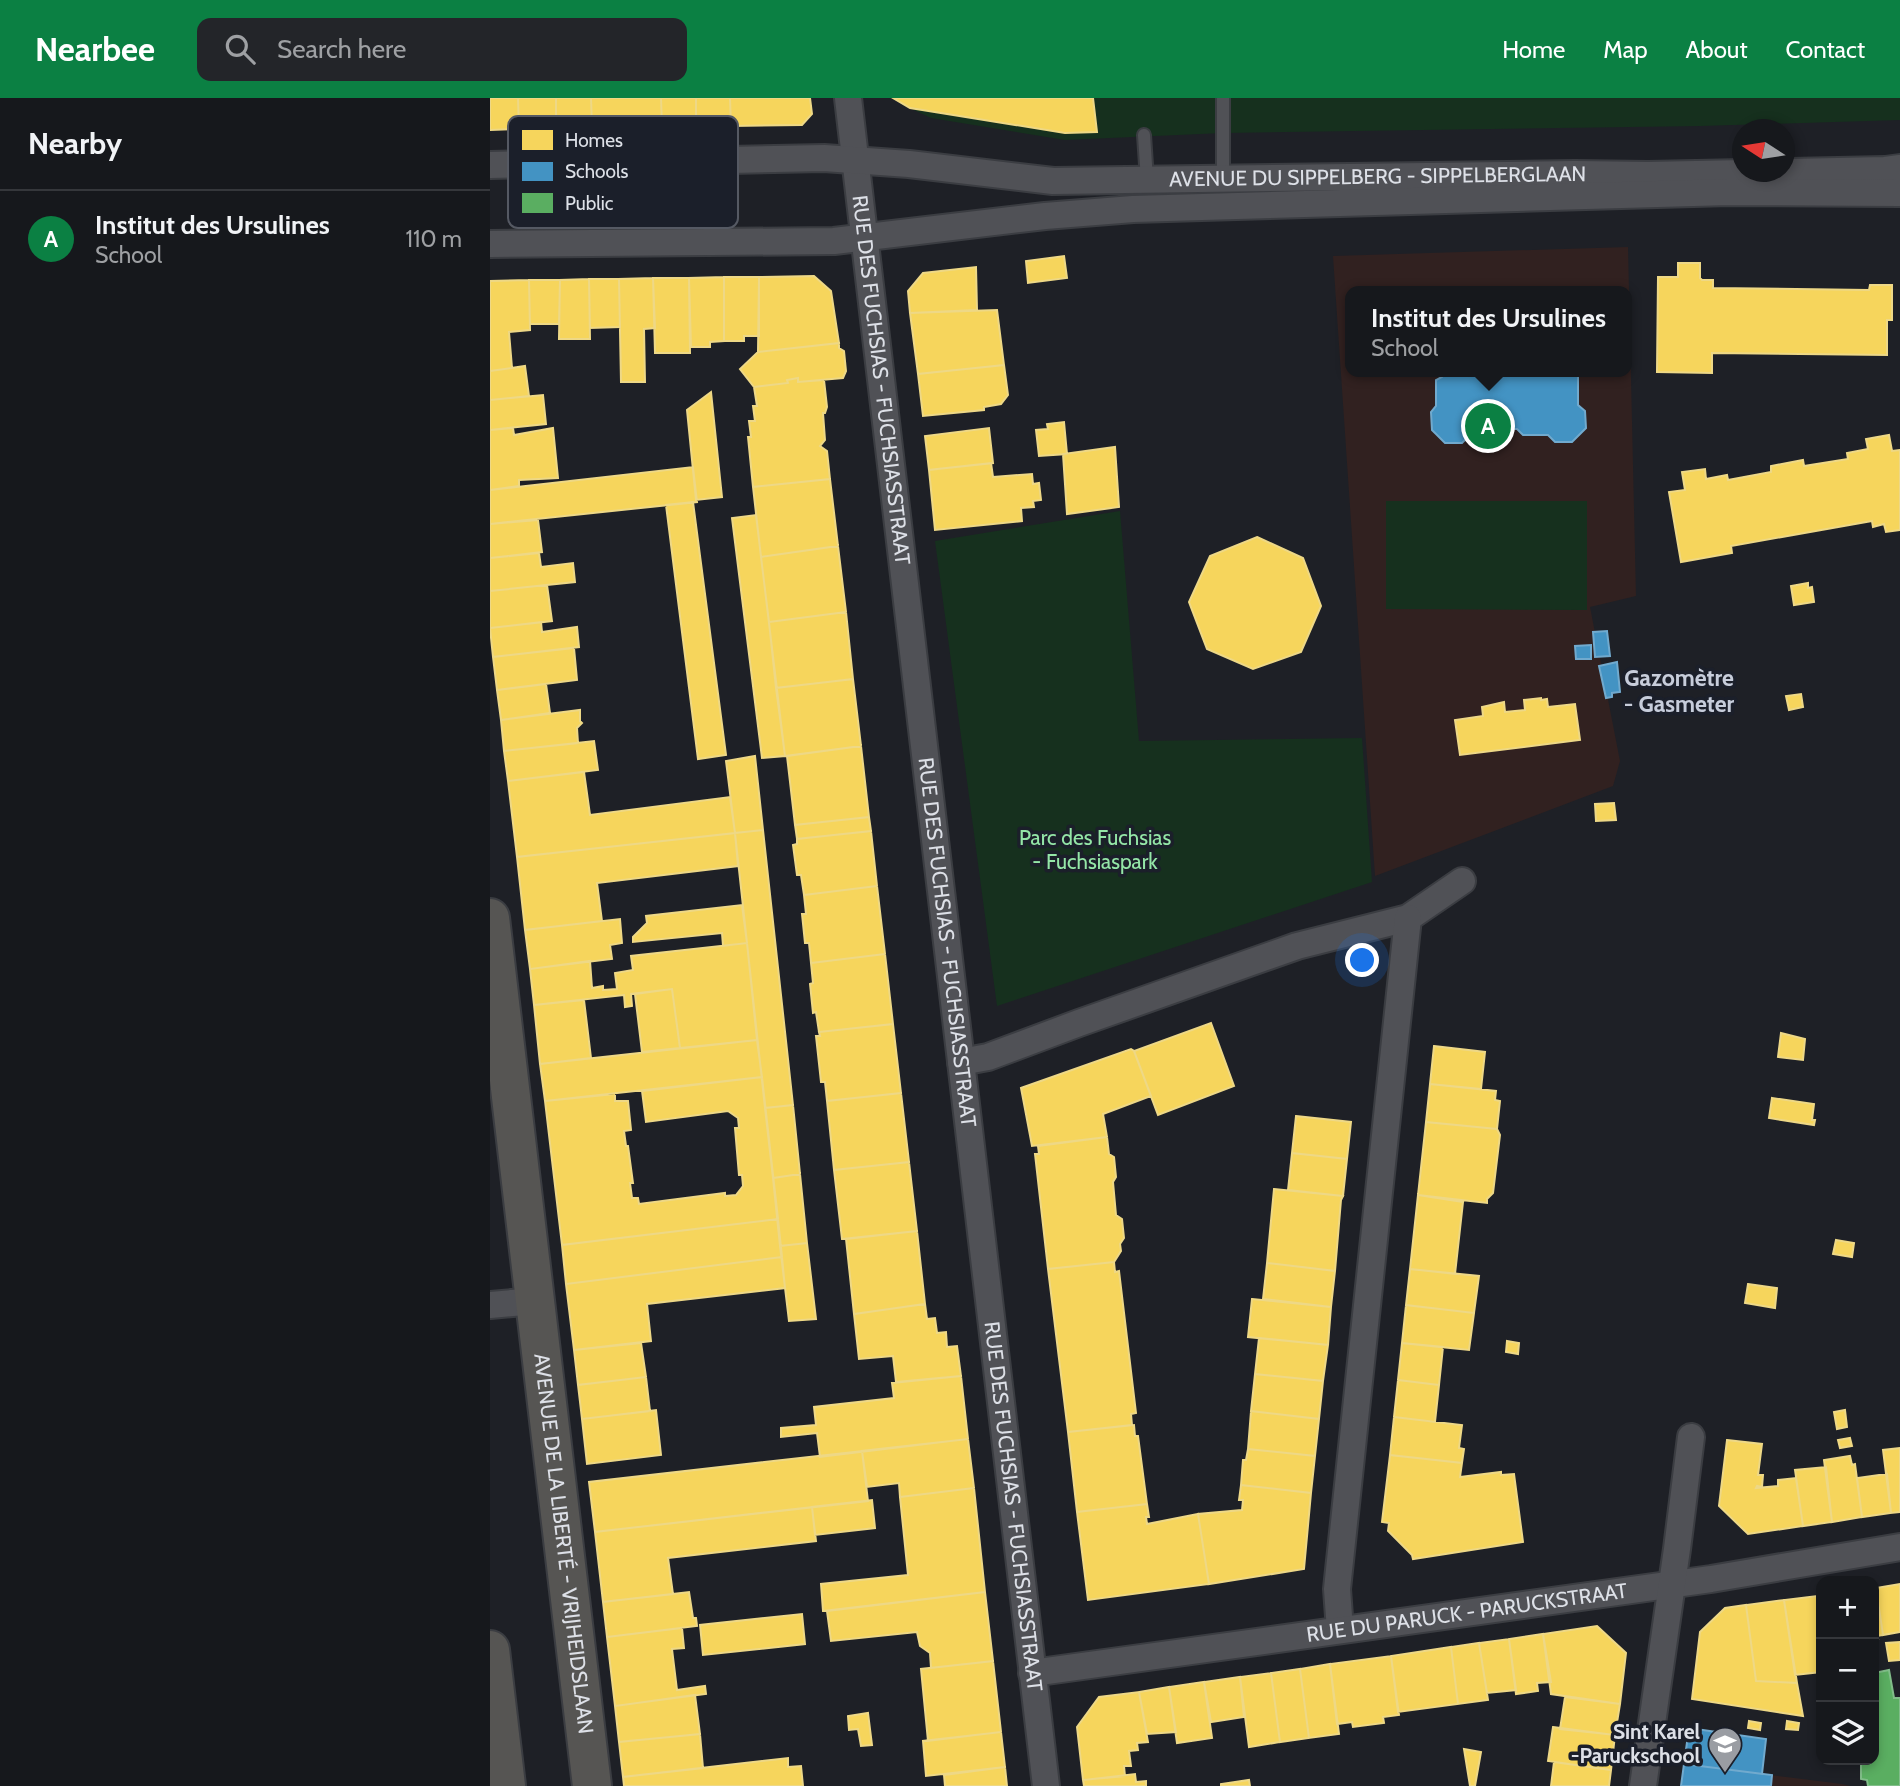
<!DOCTYPE html>
<meta charset="utf-8">
<style>
:root{--surface:#16181c;--page:#232529;--text:#f1f3f6;--muted:#9ea0a3;--line:#35373b;--accent:#0b8043}
body{margin:0;font-family:Cabin,sans-serif;background:var(--page);color:var(--text)}
.controls{position:absolute;right:21px;bottom:21px;display:grid;overflow:hidden;border-radius:14px;box-shadow:0 4px 10px #0003}
.controls button{width:63px;height:63px;display:grid;place-items:center;padding:0;border:0;border-bottom:2px solid var(--line);background:var(--surface);color:var(--text);font:35px sans-serif}
.compass{position:absolute;left:1242px;top:21px;width:63px;height:63px;border-radius:50%;background:var(--surface);box-shadow:0 4px 10px #0003;rotate:282deg}
.you{position:absolute;left:873px;top:863px;width:24px;height:24px;margin:-18px;border:5px solid #fff;border-radius:50%;background:#1a73e8;box-shadow:0 0 0 10px #1a73e833}
.badge{display:grid;place-items:center;width:46px;height:46px;border-radius:50%;background:var(--accent);color:#fff;font-size:23px;font-weight:700}
.pin{position:absolute;translate:-50% -50%;border:4px solid #fff;box-shadow:0 2px 7px #0006}
.popup{position:absolute;left:855px;top:188px;width:287px;height:91px;box-sizing:border-box;display:grid;place-content:center;border-radius:14px;background:var(--surface);filter:drop-shadow(0 2px 5px #0005);font-size:23px;white-space:nowrap;color:var(--muted)}
.popup b{font-size:26px;color:var(--text)}
.popup::after{content:'';position:absolute;left:50%;top:100%;margin-left:-14px;border:14px solid transparent;border-top-color:var(--surface)}
.list{margin:0;padding:0;list-style:none}
h2{display:flex;justify-content:space-between;align-items:center;height:91px;margin:0;padding:0 28px;font-size:30px}
h2 small{font-size:23px;font-weight:400;color:var(--muted)}
.list li{display:grid;grid-template-columns:46px 1fr auto;gap:21px;align-items:center;box-sizing:border-box;height:98px;padding:0 28px;border-top:2px solid var(--line)}
.list b{display:block;font-size:26px;white-space:nowrap}
.list p{margin:0;font-size:23px;white-space:nowrap;color:var(--muted)}
.list em{font-size:23px;font-style:normal;color:var(--muted)}
.icon{flex:none;width:38px;height:38px;fill:none;stroke:currentColor;stroke-width:2;stroke-linecap:round;stroke-linejoin:round}
.map{position:relative;flex:none;width:1410px;height:1688px;overflow:hidden}
header{display:flex;align-items:center;gap:42px;box-sizing:border-box;height:98px;padding:0 35px;background:var(--accent);color:#fff}
header strong{font-size:33px}
nav{display:flex;gap:38px;margin-inline-start:auto;font-size:24px}
.search{width:490px;height:63px;background:var(--page);display:flex;align-items:center;gap:18px;box-sizing:border-box;padding:0 24px;border-radius:14px;color:var(--muted);font-size:26px}
main{display:flex}
aside{flex:1;background:var(--surface)}
.map>svg:first-child{display:block}
</style>
<header>
<strong>Nearbee</strong>
<div class="search"><svg class="icon" aria-label="search" viewBox="0 0 24 24"><circle cx="10" cy="10" r="6"/><path d="M15 15l6 6"/></svg>Search here</div>
<nav><a>Home</a><a>Map</a><a>About</a><a>Contact</a></nav>
</header>
<main>
<aside>
<h2>Nearby<small></small></h2>
<ul class="list">
<li><span class="badge">A</span><div><b>Institut des Ursulines</b><p>School</p></div><em>110 m</em></li>
</ul>
</aside>
<div class="map">
<svg width="1410" height="1688" viewBox="0 0 1410 1688">
<rect width="100%" height="100%" fill="#1e2026"/>
<!-- education -->
<path fill="#312120" fill-rule="evenodd" d="M1138,149l8,349 -46,11 30,154 -7,25 -238,90 -42,-620zM860,193h276v81h-276z
M1194,1666l158,20 8,2h-169z"/>
<!-- green -->
<path fill="#16301e" d="M403,0h1007v22l-199,6 -478,7 -158,7 -134,-22 -28,-13z
M896,403h201v109l-201,-1z
M630,413l19,230 223,-3 10,144 -375,124 -62,-465z"/>
<!-- homes -->
<path fill="#f6d55c" stroke="#eed886" stroke-width="2" d="M0,0h28l1,31 -29,1z
M28,0h38v31h-37z
M66,0h35l1,30 -36,1z
M101,0h70l1,29 -70,1z
M171,0h35v29h-34z
M206,0h34l1,28 -35,1z
M240,0h80l2,16 -10,11 -71,1z
M403,0h200l4,34 -32,1 -155,-25z
M574,158l3,22 -39,5 -2,-22z
M1188,165h22v15l2,2h11v8l156,2 1,-5h22v35h-5v35l-175,-2v20l-55,-1 1,-95h20z
M486,169l1,43 -67,3 -2,-22 15,-18z
M324,178l17,15 8,52 -81,9 1,-75z
M234,179h35v59h-15v5h-20z
M234,179v64l-14,1v5h-19l-2,-69z
M163,180l2,50 -11,1 1,53h-24l-2,-103z
M163,180h36l1,75h-35z
M99,181h30l1,48 -30,1z
M99,181l1,60h-31l1,-59z
M39,182l1,50 -21,2 3,36 -22,3v-90z
M39,182h31l-1,44h-29z
M507,212l7,55 -86,9 -8,-61z
M349,245v5l5,3 2,20 -3,7 -45,4v-4l-11,2 1,3 -34,4 -14,-18 18,-17z
M514,267l4,30 -7,9 -17,3v3l-61,6 -5,-42z
M35,268l4,30 -39,4v-29z
M308,280v4l26,-2 3,27 -2,6h-2l2,27 -5,6 7,5 3,28 -77,8 -5,-50h3l-2,-16h6l-2,-15h4l-3,-19 34,-4 -1,-3z
M221,294l11,105 -26,3 -9,-90z
M53,297l3,29 -56,6v-30z
M574,324l3,32 -28,2 -3,-26 12,-1 -1,-5z
M23,330l1,7 39,-7 5,50 -39,2v6l-29,4v-60z
M499,330l4,35 -64,7 -4,-34z
M1399,337l3,16 8,-1v80l-14,2 -2,-8 -11,3 -1,-6 -141,25 1,7 -51,9 -12,-70 16,-2 -3,-18 23,-3 1,10 21,-4 1,5 43,-8v-6l32,-6 1,6 44,-7 -1,-6 21,-4 -2,-10z
M625,349l4,60 -52,7 -4,-60z
M501,365l2,14 39,-3 1,10 6,-1 2,17 -8,1 1,6 -13,1 1,13 -87,9 -6,-60z
M203,369l4,35 -207,22v-34z
M340,381l8,67 -77,11 -8,-70z
M203,404l33,253 -28,4 -32,-254z
M266,417l29,241 -23,2 -30,-240z
M48,422l4,32 -52,6v-34z
M767,439l46,21 18,48 -20,46 -48,17 -46,-20 -18,-47 21,-46z
M348,448l8,66 -77,10 -8,-65z
M49,455l2,14 32,-4 2,19 -85,9v-33z
M1318,485v5l4,-1 2,15 -20,3 -3,-19z
M57,487l5,36 -62,7v-37z
M356,514l7,67 -77,9 -7,-66z
M51,524l1,10 35,-5 2,20 -86,10 -3,-29z
M84,550l3,32 -80,10 -4,-33z
M363,581l8,67 -76,10 -9,-68z
M56,586l4,29 -49,7 -4,-30z
M1311,596l2,13 -14,3 -3,-14z
M1051,600v2l6,-1 1,8 27,-3 5,36 -120,15 -5,-35 28,-4 -1,-9 22,-5 1,10 20,-2 -1,-10z
M90,612v11l2,2 -5,5 1,15 -74,8 -3,-31z
M104,643l4,29 -90,11 -4,-30z
M371,648l8,71 -74,8 -8,-69z
M265,658l8,74 -28,3 -9,-72z
M94,674l6,43 140,-18 5,36 -218,24 -9,-76z
M1124,705l2,17 -20,1 -1,-17z
M379,719l2,14 -74,8 -2,-14z
M273,732l30,275 -28,3 -30,-275z
M381,733l6,55 -73,9 -3,-20h-4l-4,-30 4,-1v-5z
M245,735l3,33 -141,17 5,38 -77,9 -8,-73z
M387,788l8,68 -74,9 -2,-20h-4l-3,-29h4l-2,-19z
M252,807l5,38 -24,3 -1,-13 -89,9v-5l14,-14 -1,-7z
M130,821l2,24 -12,2 2,14 -82,10 -5,-39z
M257,845l10,97 -77,8 -8,-59 -41,5 1,12 -7,1 -1,-12 -90,10 -4,-36 60,-8 2,27 11,-2v4l14,-1 -2,-16 18,-3 -2,-14z
M395,856l8,70 -74,8 -3,-20 -3,1 -3,-29 3,-1 -2,-20z
M182,891l8,59 -38,4 -7,-58z
M94,902l7,58 -51,6 -6,-59z
M721,925l23,63 -76,29 -24,-64z
M403,926l8,69 -74,8 -2,-19h-4l-5,-46h4l-1,-4z
M1291,935l24,6 -2,21 -25,-3z
M267,942l5,37 -217,24 -5,-37z
M944,948l51,6 -4,37 -51,-5z
M641,951l3,2 17,45 -48,18 4,23 -75,9 -11,-58z
M272,979l16,142 -216,26 -17,-144 70,-7v7h13l3,29 -7,1 2,15h2l5,37h-3l2,15h6l1,6 86,-11v3l11,-1 7,-9 -1,-11h-3l-4,-47h4l-1,-10 -10,-7 -82,11 -4,-31z
M940,986l66,7 -1,9 5,1 -3,28 -71,-7z
M411,995l8,69 -75,8 -7,-69z
M1282,1000l42,6 -2,16h3l-1,5 -45,-7z
M303,1007l7,69 -27,4 -8,-70z
M806,1018l55,6 -4,37 -55,-6z
M936,1024l71,7 3,6 -7,58 -6,6v4l-69,-8z
M617,1039l2,17 5,3 2,20 -3,5 3,33 6,4 2,19 -4,6 1,7 -7,11 -66,7 -13,-115h4l-1,-8z
M802,1055l55,6 -4,37 -55,-6z
M419,1064l8,69 -75,8 -8,-69z
M310,1076l7,69 -27,3 -7,-68z
M784,1091l69,7 -2,4 -6,71 -68,-8z
M928,1097l45,7 -8,72 -45,-5z
M288,1121l4,38 -216,27 -4,-39z
M427,1133l8,73 -71,10 -8,-75z
M1346,1142l18,3 -2,14 -19,-3z
M317,1145l9,76 -27,2 -9,-75z
M292,1159l3,31 -138,16 4,37 -77,9 -8,-66z
M624,1164l1,10 4,-1 17,142 -5,1 1,11 -64,7 -20,-163z
M777,1165l68,8 -4,36 -68,-8z
M920,1171l69,7 -5,37 -68,-8z
M1258,1186l29,4 -2,20 -30,-5z
M762,1201l79,8 -3,38 -80,-8z
M435,1206l2,15 8,-1 2,15 9,-1 1,15 10,-1 4,30 -65,6 -3,-26 -34,3 -5,-45z
M916,1207l68,8 -5,37 -67,-7z
M769,1240l69,7 -5,36 -68,-7z
M1017,1243l12,2 -1,11 -12,-2z
M151,1245l5,34 -68,8 -4,-35z
M912,1245l41,4 -4,38 -41,-5z
M765,1276l68,7 -4,38 -68,-8z
M471,1278l7,63 -148,18 -3,-24 -36,4v-9l35,-3 -2,-18 80,-9 -2,-15z
M156,1279l4,34 -68,8 -4,-34z
M908,1282l41,5 -4,37 -41,-5z
M166,1312l5,45 -74,9 -5,-45z
M1355,1312l2,17 -10,2 -3,-17z
M761,1313l68,8 -4,37 -67,-7z
M904,1319l68,8 -3,23 5,1 -2,14 -72,-8z
M644,1327l1,11h3l9,68 -70,8 -9,-80z
M1360,1340l2,8 -12,2 -2,-8z
M478,1341l6,49 -74,9 -1,-14 -32,4 -5,-36z
M1237,1342l35,4 -4,31h5l-1,12 -5,-1 -1,2 22,-2v-6l18,-2 7,48 -55,8 -29,-28z
M1410,1350v64l-9,1 -8,-63z
M758,1351l67,7 -4,37 -70,-8 2,-25h3z
M372,1353l6,50 -273,31 -6,-50z
M900,1357l72,8 -2,14 41,-5v3l13,-1 9,68 -110,17 -1,-4 -24,-24 1,-8 -7,-1z
M1360,1358l2,9 3,-1 7,53 -30,5 -8,-62z
M1336,1369l6,55 -29,4 -8,-56z
M1397,1376l4,39 -29,4 -5,-39z
M751,1387l70,8 -7,76 -95,15 -11,-70 44,-4 1,-10h-4z
M484,1390l11,104 -162,19 -2,-27 87,-9 -8,-78z
M382,1402l3,28 -60,7 -3,-28z
M657,1406l2,13h-3l1,7 51,-10 11,70 -121,16 -11,-88z
M322,1409l4,34 -148,17 5,36 -70,8 -8,-70z
M1410,1486v48l-17,3 -7,-47z
M1384,1490h2l7,47 -6,1 1,3 -4,1z
M199,1494l4,26h3l1,8 -90,11 -4,-35z
M495,1494l8,69 -62,7 -1,-15 -10,-7 -3,-14 -86,9 -4,-30z
M1327,1498l4,28v48l-26,3 -11,-75z
M1294,1502l13,83 -41,-2 -10,-76z
M1256,1507l10,76 41,2 6,33 -111,-17 8,-67 25,-24z
M312,1516l3,30 -102,11 -3,-30z
M1107,1528l29,27 -6,51 -69,-10 -8,-60z
M192,1530l2,20 -12,1 5,41 28,-4 1,8 -91,12 -8,-69z
M1053,1536l8,48 -14,1 1,8 -22,3 -7,-55z
M1019,1541l7,51 -29,3 -8,-50z
M1410,1544v18l-11,1 -3,-18z
M989,1545l9,57 -30,4 -7,-57z
M961,1549l7,57 -60,8 -7,-56z
M901,1558l8,59 -16,2 1,6 -31,4 -1,-5 -15,2 -7,-60z
M503,1563l8,71 -73,9 -7,-72z
M840,1566l9,70 -30,4 -9,-69z
M810,1571l9,69 -29,4 -9,-69z
M781,1575l9,69 -31,5 -9,-70z
M750,1579l4,40 -33,5 -7,-40z
M714,1584l8,56 -35,5 -8,-56z
M679,1589l7,45 -29,2 -8,-42z
M649,1594l9,50 -11,1 1,7 -9,1 2,15h-7l1,10 -42,4 -6,-53 22,-30z
M205,1597l5,39 -81,8 -4,-36z
M1075,1599l55,7 -5,31 -55,-6z
M378,1615l4,32 -11,1 -3,-17 -9,1 -1,-14z
M1259,1623l12,2 -1,7 -12,-2z
M1297,1623l12,2 -1,7 -12,-1z
M1063,1629l62,8 -4,35 -63,-9z
M511,1634l4,35 -79,9 -3,-35z
M210,1636l3,34 -80,9 -4,-35z
M974,1651l17,3 -6,34h-5z
M298,1660v9l13,-1 2,20h-179l-1,-9z
M1064,1664l57,8 -2,16h-58z
M515,1669l2,19h-62l-1,-11z
M645,1676l1,8 10,-1v5h-62l-1,-6z
M759,1682l1,6h-29v-2z"/>
<!-- schools -->
<path fill="#4393c3" stroke="#71aace" stroke-width="2" d="M952,274h133l3,3v30l7,6 1,17 -14,14h-17l-7,-7h-25l-6,-6h-18l-6,7h-24l-7,7h-17l-13,-13 -1,-18 5,-6v-26l6,-3z
M1117,533l3,25 -15,1 -2,-25z
M1101,547v14h-15l-1,-13z
M1127,564l3,30 -8,1v4l-6,1 -7,-32z
M1199,1630l77,11 -4,35 -78,-10z
M1194,1666l88,11 -1,11h-90z"/>
<!-- public -->
<path fill="#5aae61" stroke="#81bd89" stroke-width="2" d="M1399,1572l5,28h6v88h-32l-1,-6 -6,-1v-19h13v-87z"/>
<g fill="none" stroke-linecap="round" stroke-linejoin="round">
<!-- lane casing -->
<g stroke="#3b3d42" stroke-width="16">
<path id="lane" d="M654,37l3,45
M733,81v-81"/>
</g>
<!-- street casing -->
<g stroke="#3b3d42" stroke-width="30">
<g id="street">
<path id="s1" d="M358,0l198,1688"/>
<path id="s2" d="M0,67l334,-7 85,6 144,17 522,-7 73,1 237,-5 15,-2"/>
<path d="M0,146l344,-3 211,-25 88,-7 596,-17 171,1"/>
<path d="M471,964l27,-5 91,-34 218,-77 111,-28 54,-37"/>
<path d="M0,1207l45,-4"/>
<path d="M850,1532l-3,-41 71,-671"/>
<path id="s3" d="M542,1575l679,-94 189,-32"/>
<path d="M1153,1688l34,-237 14,-112"/>
</g>
</g>
<!-- primary casing -->
<g stroke="#3b3d42" stroke-width="42">
<g id="primary">
<path id="s4" d="M0,820l102,868"/>
<path d="M0,1552l16,136"/>
</g>
</g>
<!-- lane -->
<use href="#lane" stroke="#505156" stroke-width="12"/>
<!-- street -->
<use href="#street" stroke="#505156" stroke-width="26"/>
<!-- primary -->
<use href="#primary" stroke="#565553" stroke-width="38"/>
</g>
<!-- icons -->
<defs>
<g id="school-pin" transform="scale(1.75)"><path d="M0 17L-7.5 6A9.5 9.5 0 1 1 7.5 6Z" fill="#9a9da3" stroke="#1b1f2a"/><path d="M0-5L7-2L0 1L-7-2ZM-4 1L0 2.5L4 1V4Q0 6-4 4Z" fill="#fff"/></g>
</defs>
<g fill-rule="evenodd">
<use href="#school-pin" x="1235" y="1646"/>
</g>
<g text-anchor="middle" stroke-width="7" stroke-linejoin="round" paint-order="stroke">
<!-- street labels -->
<g font-size="21" fill="#dde0e7" stroke="#1b1f2a">
<text dy="7" stroke="none"><textPath href="#s2" startOffset="889">AVENUE DU SIPPELBERG - SIPPELBERGLAAN</textPath></text>
<text dy="7" stroke="none"><textPath href="#s1" startOffset="284">RUE DES FUCHSIAS - FUCHSIASSTRAAT</textPath></text>
<text dy="7" stroke="none"><textPath href="#s1" startOffset="850">RUE DES FUCHSIAS - FUCHSIASSTRAAT</textPath></text>
<text dy="7" stroke="none"><textPath href="#s1" startOffset="1418">RUE DES FUCHSIAS - FUCHSIASSTRAAT</textPath></text>
<text dy="7" stroke="none"><textPath href="#s4" startOffset="630">AVENUE DE LA LIBERTÉ - VRIJHEIDSLAAN</textPath></text>
<text dy="7" stroke="none"><textPath href="#s3" startOffset="439">RUE DU PARUCK - PARUCKSTRAAT</textPath></text>
</g>
<!-- park labels -->
<g font-size="21" fill="#94e6a7" stroke="#1b1f2a">
<text x="605" y="747">Parc des Fuchsias<tspan x="605" dy="24">- Fuchsiaspark</tspan></text>
</g>
<!-- poi labels -->
<g font-size="21" font-weight="bold" fill="#dde0e7" stroke="#1b1f2a" text-anchor="end">
<text x="1210" y="1641">Sint Karel<tspan x="1210" dy="24">-Paruckschool</tspan></text>
</g>
<!-- neighbourhood labels -->
<g font-size="23" font-weight="bold" fill="#c7cddb" stroke="#1b1f2a">
<text x="1189" y="588">Gazomètre<tspan x="1189" dy="26">- Gasmeter</tspan></text>
</g>
</g>
<!-- legend -->
<rect x="18" y="18" width="230" height="112" rx="10" fill="#1b1f2a" stroke="#555963" stroke-width="2"/>
<rect x="32" y="32" width="31" height="20" fill="#f6d55c"/>
<rect x="32" y="64" width="31" height="19" fill="#4393c3"/>
<rect x="32" y="95" width="31" height="20" fill="#5aae61"/>
<g font-size="19" fill="#dde0e7">
<text x="75" y="49">Homes</text>
<text x="75" y="80">Schools</text>
<text x="75" y="112">Public</text>
</g>
</svg>
<div class="controls">
<button>+</button>
<button>−</button>
<button><svg class="icon" aria-label="layers" viewBox="0 0 24 24"><path d="M12 4l9 5-9 5-9-5zM3 14l9 5 9-5"/></svg></button>
</div>
<svg class="compass" viewBox="-18 -18 36 36"><path d="M0-13l5 13h-10z" fill="#e53935"/><path d="M0 13l5-13h-10z" fill="#9ea0a3"/></svg>
<div class="you"></div>
<div class="pin badge" style="left:998px;top:328px">A</div>
<div class="popup"><b>Institut des Ursulines</b>School</div>
</div>
</main>
